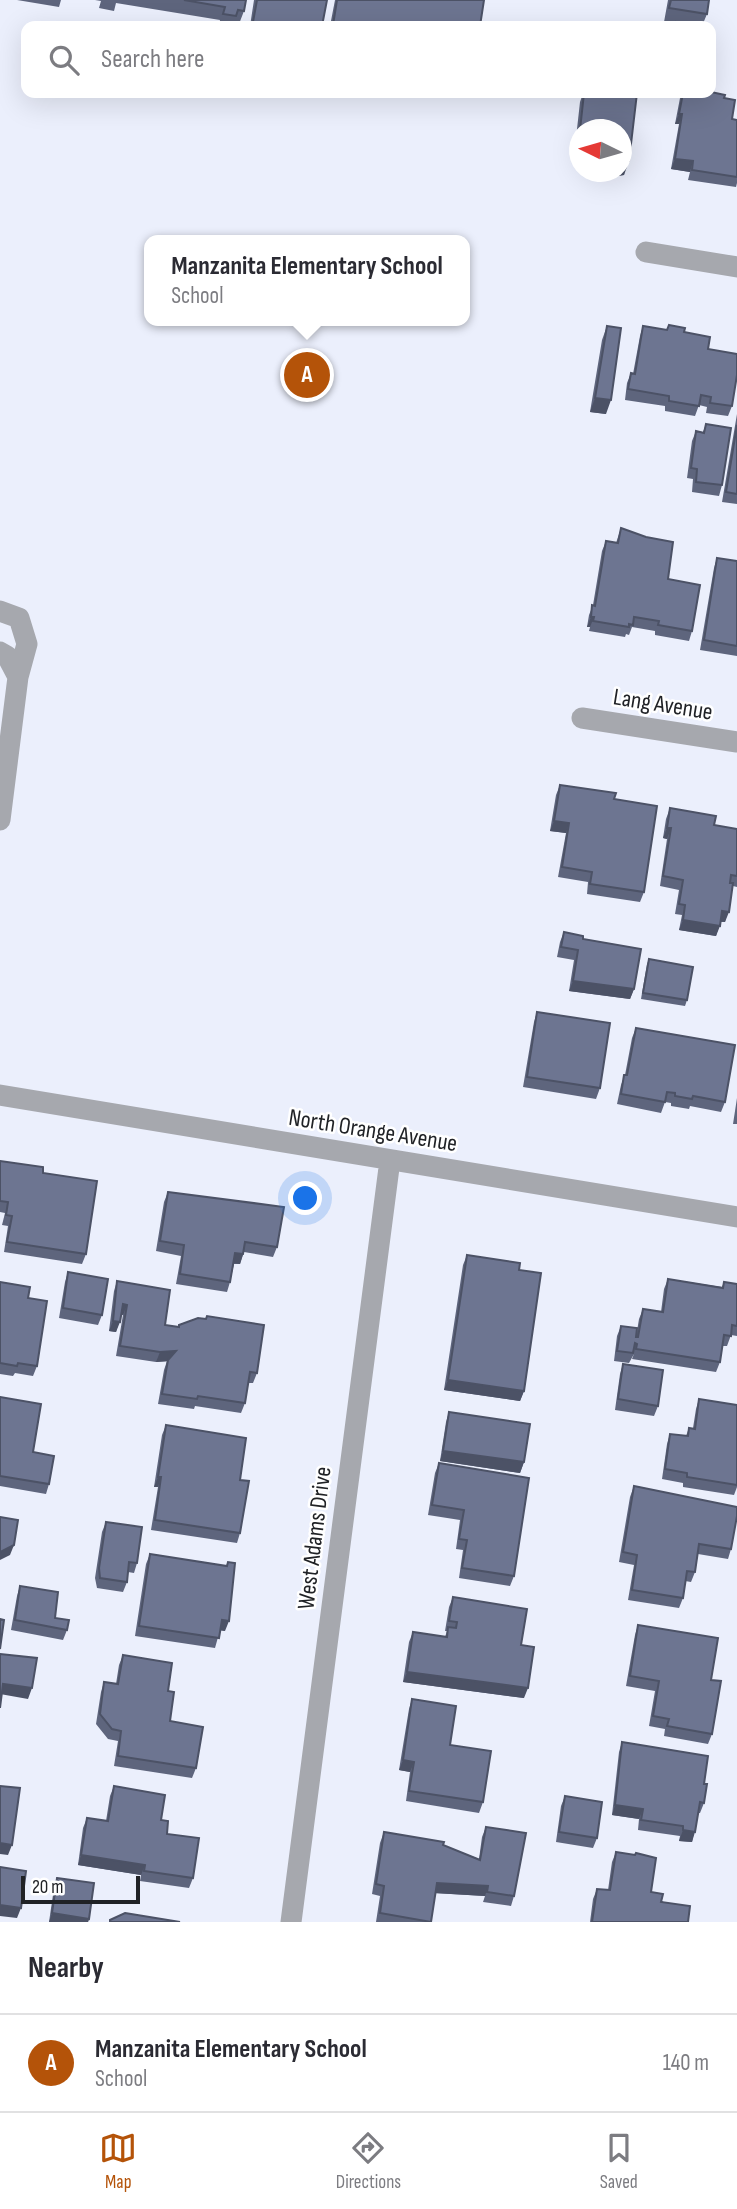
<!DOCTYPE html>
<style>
:root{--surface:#fff;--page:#f7f7f7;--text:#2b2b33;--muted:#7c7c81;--line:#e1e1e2;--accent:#b45309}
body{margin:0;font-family:"Sofia Sans Condensed",sans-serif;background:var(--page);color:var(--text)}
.compass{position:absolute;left:569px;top:119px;width:63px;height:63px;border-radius:50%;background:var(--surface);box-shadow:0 7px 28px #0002;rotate:275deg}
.scale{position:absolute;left:21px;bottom:18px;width:119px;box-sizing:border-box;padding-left:7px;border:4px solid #202226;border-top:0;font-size:19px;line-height:24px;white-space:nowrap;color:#202226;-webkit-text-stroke:5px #fff;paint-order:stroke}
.you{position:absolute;left:306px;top:1199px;width:24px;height:24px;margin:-18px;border:5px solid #fff;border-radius:50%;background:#1a73e8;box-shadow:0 0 0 10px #1a73e833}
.badge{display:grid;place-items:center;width:46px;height:46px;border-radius:50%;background:var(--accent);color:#fff;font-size:23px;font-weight:700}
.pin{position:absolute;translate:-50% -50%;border:4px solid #fff;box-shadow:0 2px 7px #0006}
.popup{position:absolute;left:144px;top:235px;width:326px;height:91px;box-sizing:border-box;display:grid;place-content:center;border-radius:14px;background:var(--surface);filter:drop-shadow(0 2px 5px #0005);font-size:23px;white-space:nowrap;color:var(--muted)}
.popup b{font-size:26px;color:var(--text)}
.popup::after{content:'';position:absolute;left:50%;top:100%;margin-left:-14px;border:14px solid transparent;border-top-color:var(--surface)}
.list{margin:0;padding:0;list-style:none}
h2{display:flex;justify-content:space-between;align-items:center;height:91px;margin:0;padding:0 28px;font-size:30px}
h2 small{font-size:23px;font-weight:400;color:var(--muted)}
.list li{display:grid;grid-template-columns:46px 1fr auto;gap:21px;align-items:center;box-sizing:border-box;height:98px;padding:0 28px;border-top:2px solid var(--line)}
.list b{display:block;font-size:26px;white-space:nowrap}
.list p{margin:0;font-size:23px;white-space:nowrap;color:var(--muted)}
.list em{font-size:23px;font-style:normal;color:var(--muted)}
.icon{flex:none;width:38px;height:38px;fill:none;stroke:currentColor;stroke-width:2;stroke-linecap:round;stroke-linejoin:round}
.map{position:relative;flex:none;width:737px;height:1922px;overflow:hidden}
.search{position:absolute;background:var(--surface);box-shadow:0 7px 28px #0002;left:21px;right:21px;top:21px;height:77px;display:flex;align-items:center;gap:18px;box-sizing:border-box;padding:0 24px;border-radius:14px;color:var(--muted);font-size:26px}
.sheet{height:189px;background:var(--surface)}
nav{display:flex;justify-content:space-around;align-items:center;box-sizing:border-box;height:98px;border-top:2px solid var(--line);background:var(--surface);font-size:19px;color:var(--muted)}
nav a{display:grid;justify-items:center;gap:4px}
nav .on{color:var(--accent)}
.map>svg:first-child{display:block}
</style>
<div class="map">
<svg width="737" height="1922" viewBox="0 0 737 1922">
<rect width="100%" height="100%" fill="#ebeffc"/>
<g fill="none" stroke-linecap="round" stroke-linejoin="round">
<!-- minor -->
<path stroke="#a6a8ae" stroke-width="21" d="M646,252l91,15
M0,611l19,7 8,26 -9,33
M0,652l7,4 11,21 -18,143
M582,718l155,24
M0,1095l737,122
M291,1922l99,-762"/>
</g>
<!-- wall -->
<path fill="#5e657d" d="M17,0h44l-2,7z
M95,0h151l-2,11 -5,13 -5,-1 -1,3h-14l1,-6 -104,-17 -2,8 -15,-3 2,-7z
M254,0h73l-5,26h-72z
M335,0h149l-4,26h-150z
M668,0h41l-2,14 -5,12h-28l1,-2 -11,-2z
M583,93h54l-13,82 -14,2v-4l-12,-1h23v-42h-42v36l-6,-1 7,-63z
M682,93l42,5 8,21 5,1v63l-1,4 -48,-7 2,-8 -19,-3 8,-45h-4l5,-26z
M669,325l15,7 24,17 24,57 -4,10 -22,-3 1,-6 -8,-2 -4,11 -30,-5v-5l-40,-6 2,-17 4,-10 2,1 7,-38 3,-10 24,4z
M607,326l-1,88 -16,-2 12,-72z
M737,414v90l-15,-2z
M706,424l16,61 -3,11 -27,-4 1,-13 -6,-1 5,-37 4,-10 7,1z
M621,528l47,51 24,52 -3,10 -34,-6v-4l-23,-4 -3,8 -3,-1 -1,3 -36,-6 1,-4h-3l2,-12 4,-10 9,-54 4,-10 10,2z
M717,558l20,3v95l-37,-6 14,-82z
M560,785l54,14 30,93 -4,10 -53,-8 1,-12 -30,-5 8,-44 -16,-2 6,-36z
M670,808l44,17 23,4v58l-4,-1 -8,36h-5l-4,14 -37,-6 3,-15 -7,-1 4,-24 -19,-4 7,-47 -4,-1 3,-19z
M564,932l70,57 -4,10 -61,-8 5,-31 -17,-3 3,-15z
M649,959l38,41 -2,6 -44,-7 6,-35z
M537,1012l63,76 -4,11 -73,-12 11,-65z
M636,1028l89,74 -4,10 -31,-6 -1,3 -18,-3v-3l-6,-1 -4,11 -44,-9 4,-19 4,-10 7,-37z
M737,1098v26h-4z
M0,1161l43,12 43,81 -4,10 -78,-12 4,-26 -6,-1 3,-12 -5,-1z
M168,1192l109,55 -4,10 -29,-5 -4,12h-6l-4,18 -3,10 -51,-8 5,-28 -25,-5 8,-49z
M467,1255l52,15 5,121 -4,10 -76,-11 19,-125z
M68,1272l34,43 -4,10 -39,-7 6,-36z
M668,1279l54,8 2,-5 13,2v52l-6,-1 -4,11h-5l-2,16 -4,10 -84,-13 2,-5 -5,9 -15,-2 3,-25 4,-10 15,11 3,-18 4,-10 18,3 3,-23z
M117,1281l48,44 13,2 1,-2 78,48 -4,10h-5l-3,20 -4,10 -46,-7 -1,3 -36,-5 6,-34 3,-9 -11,1 -40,-6 7,-41 -2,-1 -5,18 -7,-1 5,-40z
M0,1282l28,16 9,68 -4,10 -18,-3 -2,3 -13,-2z
M623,1364l35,42 -4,10 -39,-6 5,-36z
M0,1397l33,55 16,32 -3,10 -46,-8z
M699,1399l38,6v82l-3,8 -51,-8v-4l-21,-4 5,-35 3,-10 16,2 3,-8h4l3,-19z
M449,1412l75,50 -4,11 -80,-12 6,-39z
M166,1425l74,55v53l-3,10 -86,-13 7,-43h-4l8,-52z
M439,1463l75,113 -4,10 -51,-8 4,-28 -7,-1 4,-29 -32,-5 7,-42z
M634,1486l97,63 -3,10 -30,-5 -3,18 -4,10 -6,-1 -2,17 -4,10 -51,-8 6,-35 -15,-3 11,-65z
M106,1522l31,41 -3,10 -6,-1 -1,10 -4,10 -26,-4 -2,-10 7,-46z
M150,1554l75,77 -5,-1 -5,18 -80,-12 11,-72z
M20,1586l47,44 -4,10 -52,-10 6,-34z
M453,1597l68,48 3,53 -121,-16 6,-40 4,-10 32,5 2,-6h-2l4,-24z
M638,1625l73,55 1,54 -4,10 -44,-8 1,-7 -16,-3 6,-35 -29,-5 9,-51z
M123,1655l45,36 2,30 26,47 -4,10 -78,-12 4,-25 -10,-2 -12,-15 5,-32 3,-10 12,2 3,-19z
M412,1699l71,103 -4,11 -73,-12 4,-29 -11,-2 10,-61z
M622,1742l82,42v19l-4,10h-2l-6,29 -13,-1 1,-5 -42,-6 1,-11 -27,-4 7,-63z
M114,1786l47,34 6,14 26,44 -4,10 -49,-7 1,-6 -63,-10 5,-37 4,-10 19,3 4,-25z
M565,1796l32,42 -4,10 -37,-6 5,-36z
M486,1827l28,69 -3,10 -28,-4 2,-6 -50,-3 -5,29h-54l4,-26 -8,-2 8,-51 4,-11 59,13 36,14 3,-22z
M616,1852l35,40 37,30h-98l3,-23 4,-10 11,1 4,-28z
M57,1878l32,41 -1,3h-39l5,-34z"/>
<!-- shaded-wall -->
<path fill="#4c5266" d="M679,114h3l-3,10h-4z
M578,151l1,1v14l-6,-1z
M675,159l18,2 -3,11 -19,-3z
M629,161l-5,14 -14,2 2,-5h9v-9z
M595,398l16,2 -5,14 -16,-2z
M591,617h3l-4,10h-3z
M554,821l15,2 -3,10 -16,-2z
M667,828h4l-4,11 -4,-1z
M722,911l7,1 -4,10 -7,-1z
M683,920l37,6 -4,10 -37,-6z
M573,981l61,8 -4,10 -61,-8z
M235,1253l8,1 -3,10 -8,-1z
M123,1304l4,1 -4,10 -4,-1z
M113,1321l7,1 -4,10 -7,-1z
M176,1351l-4,10 -16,1 4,-10z
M448,1380l76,11 -4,10 -76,-11z
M443,1451l81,11 -4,11 -80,-12z
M158,1477h3l-3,10h-4z
M14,1545l-4,10 -10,5v-8z
M222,1620l7,1 -4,10 -7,-1z
M407,1672l121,16 -4,10 -121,-16z
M3,1684l29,4 -4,11 -28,-5z
M403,1760l11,2 -4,10 -11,-2z
M615,1805l28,4 -4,10 -27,-4z
M683,1830l12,2 -3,10 -13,-1z
M0,1843l12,2 -4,10 -8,-1z
M81,1855l64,10 -4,10 -63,-10z
M437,1883l51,3 -3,10 -52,-3z
M0,1905l21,3 -4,10 -17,-2z
M52,1913l37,6 -1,3h-39z"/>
<!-- building -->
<path fill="#6d7591" stroke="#4c5266" stroke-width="2" d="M184,0h62l-2,11 -6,-1 -2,6 -13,-2 2,-7z
M257,0h70l-5,26h-43l-26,-4z
M337,0h147l-4,26h-141l-6,-1z
M671,0h38l-2,14 -38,-6z
M676,22l25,4h-26z
M711,92l14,3 -1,3 11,2 -3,19 5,1v57l-45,-7 1,-9 -18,-2 7,-45h-3l4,-21z
M584,93h53l-8,68 -8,2v-33h-41z
M669,325l16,3 -1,4 26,5 -2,12 29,5v21l-5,31 -22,-3 1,-6 -10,-2 -2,11 -30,-5v-5l-41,-7 3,-16 4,1 8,-48 24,4z
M607,326l14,2 -10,72 -16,-2z
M706,424l25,4 -9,57 -26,-3 1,-13 -6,-1 5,-37 8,2z
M737,425v69l-11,-2z
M621,528l25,9 27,5 -5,37 32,6 -8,46 -34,-6 1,-4 -25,-4 -1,8 -4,-1v3l-36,-6 1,-4h-3l1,-12 3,1 11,-65 12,2z
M717,558l20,3v85l-33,-6z
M560,785l56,8 -2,6 43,7 -13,86 -54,-8 2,-12 -30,-5 7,-44 -15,-2z
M670,808l46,8 -2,9 23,4v47l-6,-1 -1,8h3l-4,29 -7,-1 -2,15 -37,-6 2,-15 -6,-1 4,-24 -20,-4 8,-48h-4z
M564,932l19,4v3l58,10 -7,40 -61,-8 5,-31 -17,-3z
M649,959l44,8 -6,33 -44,-7z
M537,1012l73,11 -10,65 -73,-11z
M636,1028l99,17 -10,57 -32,-6 -1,3 -17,-3v-3l-8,-1 -2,10 -44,-8 3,-19h3z
M0,1161l43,6v6l54,8 -11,73 -79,-12 5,-26 -6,-1 2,-13 -8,-1z
M168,1192l116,15 -7,40 -32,-5 -2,12 -8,-1 -5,29 -50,-8 4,-29 -24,-4z
M467,1255l53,8 -1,7 22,3 -17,118 -76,-11z
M68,1272l40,7 -6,36 -39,-7z
M668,1279l55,9 1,-6 13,2v42l-5,-1 -1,11 -7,-1 -4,27 -84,-13 1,-5 -2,-1 -2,10 -16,-2 4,-25 16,2 -1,9h2l5,-28 20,3z
M117,1281l53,9 -5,35 14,2v-2l19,-7 8,1 1,-3 57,9 -7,48 -7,-1 -5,31 -47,-7 -1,3 -35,-5 6,-34 8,-9 -16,1 -40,-6 7,-41 -4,-1 -3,18 -7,-1z
M0,1282l30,5 -2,11 19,3 -10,65 -19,-3 -1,3 -17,-3z
M623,1364l40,6 -5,36 -40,-7z
M0,1397l41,7 -8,48 21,4 -5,28 -49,-8z
M699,1399l38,6v80l-50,-8v-4l-22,-4 5,-35 18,2 1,-8 6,1z
M449,1412l81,12 -6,38 -81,-11z
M166,1425l80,13 -6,42 9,1 -9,52 -85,-13 6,-43h-3z
M439,1463l90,15 -15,98 -52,-8 5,-28 -8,-1 5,-29 -32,-5z
M634,1486l103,21v9l-6,33 -32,-5 -4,28 -8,-1 -4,27 -51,-8 5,-35 -14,-3z
M0,1517l18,3 -4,25 -14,7z
M106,1522l36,5 -5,36 -8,-1 -2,20 -27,-4 -1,-10z
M150,1554l77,12 1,-4 7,1 -6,58 -7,-1 -3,18 -80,-12z
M20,1586l38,6 -3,26 14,2 -2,10 -52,-10z
M453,1597l74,12 -6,36 13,2 -6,41 -121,-16 6,-40 34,5 1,-10 8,1 1,-6 -8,-1z
M0,1619l4,1 -4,29z
M638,1625l80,13 -7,42 10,1 -9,53 -45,-8 2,-7 -16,-3 6,-35 -29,-5z
M0,1654l37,4 -5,30 -29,-4 -3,24z
M123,1655l49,8 -4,28 6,1 -4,29 33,6 -7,41 -78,-12 3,-25 -9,-2 -12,-15 4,-32 14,2z
M412,1699l44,7 -6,39 41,6 -8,51 -74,-11 5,-29 -11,-2z
M622,1742l86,14 -4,28h3l-3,19 -4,-1 -5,30 -12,-2v-4l-42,-6 2,-11 -28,-4z
M0,1786l20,2 -8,57 -12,-2z
M114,1786l51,9 -4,25 7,1 -1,13 32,4 -6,40 -49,-7 1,-6 -64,-10 6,-37 21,3z
M565,1796l37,6 -5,36 -38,-6z
M486,1827l40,6 -12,63 -27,-4 1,-6 -51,-3 -6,39 -51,-9 4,-27 -8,-2 8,-52 60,10 -1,3 37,15z
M616,1852l19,3 1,-2 20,5 -5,34 12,2 -2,8 29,4 -2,16h-96l5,-33 13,1z
M0,1867l26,4 -5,37 -21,-3z
M57,1878l37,5 -5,36 -37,-6z
M125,1913l55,9h-70v-2z"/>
<g text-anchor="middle" stroke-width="5" stroke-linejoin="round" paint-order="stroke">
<!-- street labels -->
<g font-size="24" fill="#202226" stroke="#fff">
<text transform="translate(663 704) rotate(9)" y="8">Lang Avenue</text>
<text transform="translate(373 1130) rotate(9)" y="8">North Orange Avenue</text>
<text transform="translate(314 1538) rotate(-83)" y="8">West Adams Drive</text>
</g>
</g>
</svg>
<svg class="compass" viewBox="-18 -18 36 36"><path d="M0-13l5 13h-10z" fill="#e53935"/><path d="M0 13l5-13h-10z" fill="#7c7c81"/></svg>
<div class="scale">20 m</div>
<div class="you"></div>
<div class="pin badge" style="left:307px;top:375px">A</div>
<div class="popup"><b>Manzanita Elementary School</b>School</div>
<div class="search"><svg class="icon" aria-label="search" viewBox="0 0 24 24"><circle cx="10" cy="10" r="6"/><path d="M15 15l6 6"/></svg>Search here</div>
</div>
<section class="sheet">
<h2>Nearby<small></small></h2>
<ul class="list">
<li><span class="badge">A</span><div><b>Manzanita Elementary School</b><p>School</p></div><em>140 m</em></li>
</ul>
</section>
<nav>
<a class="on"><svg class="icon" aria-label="map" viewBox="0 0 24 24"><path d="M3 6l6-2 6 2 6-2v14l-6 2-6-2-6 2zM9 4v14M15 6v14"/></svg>Map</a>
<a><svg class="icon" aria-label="directions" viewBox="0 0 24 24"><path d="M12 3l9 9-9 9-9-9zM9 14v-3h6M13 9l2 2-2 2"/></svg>Directions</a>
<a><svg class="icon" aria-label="saved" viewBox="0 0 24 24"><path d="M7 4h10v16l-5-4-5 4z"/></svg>Saved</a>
</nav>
